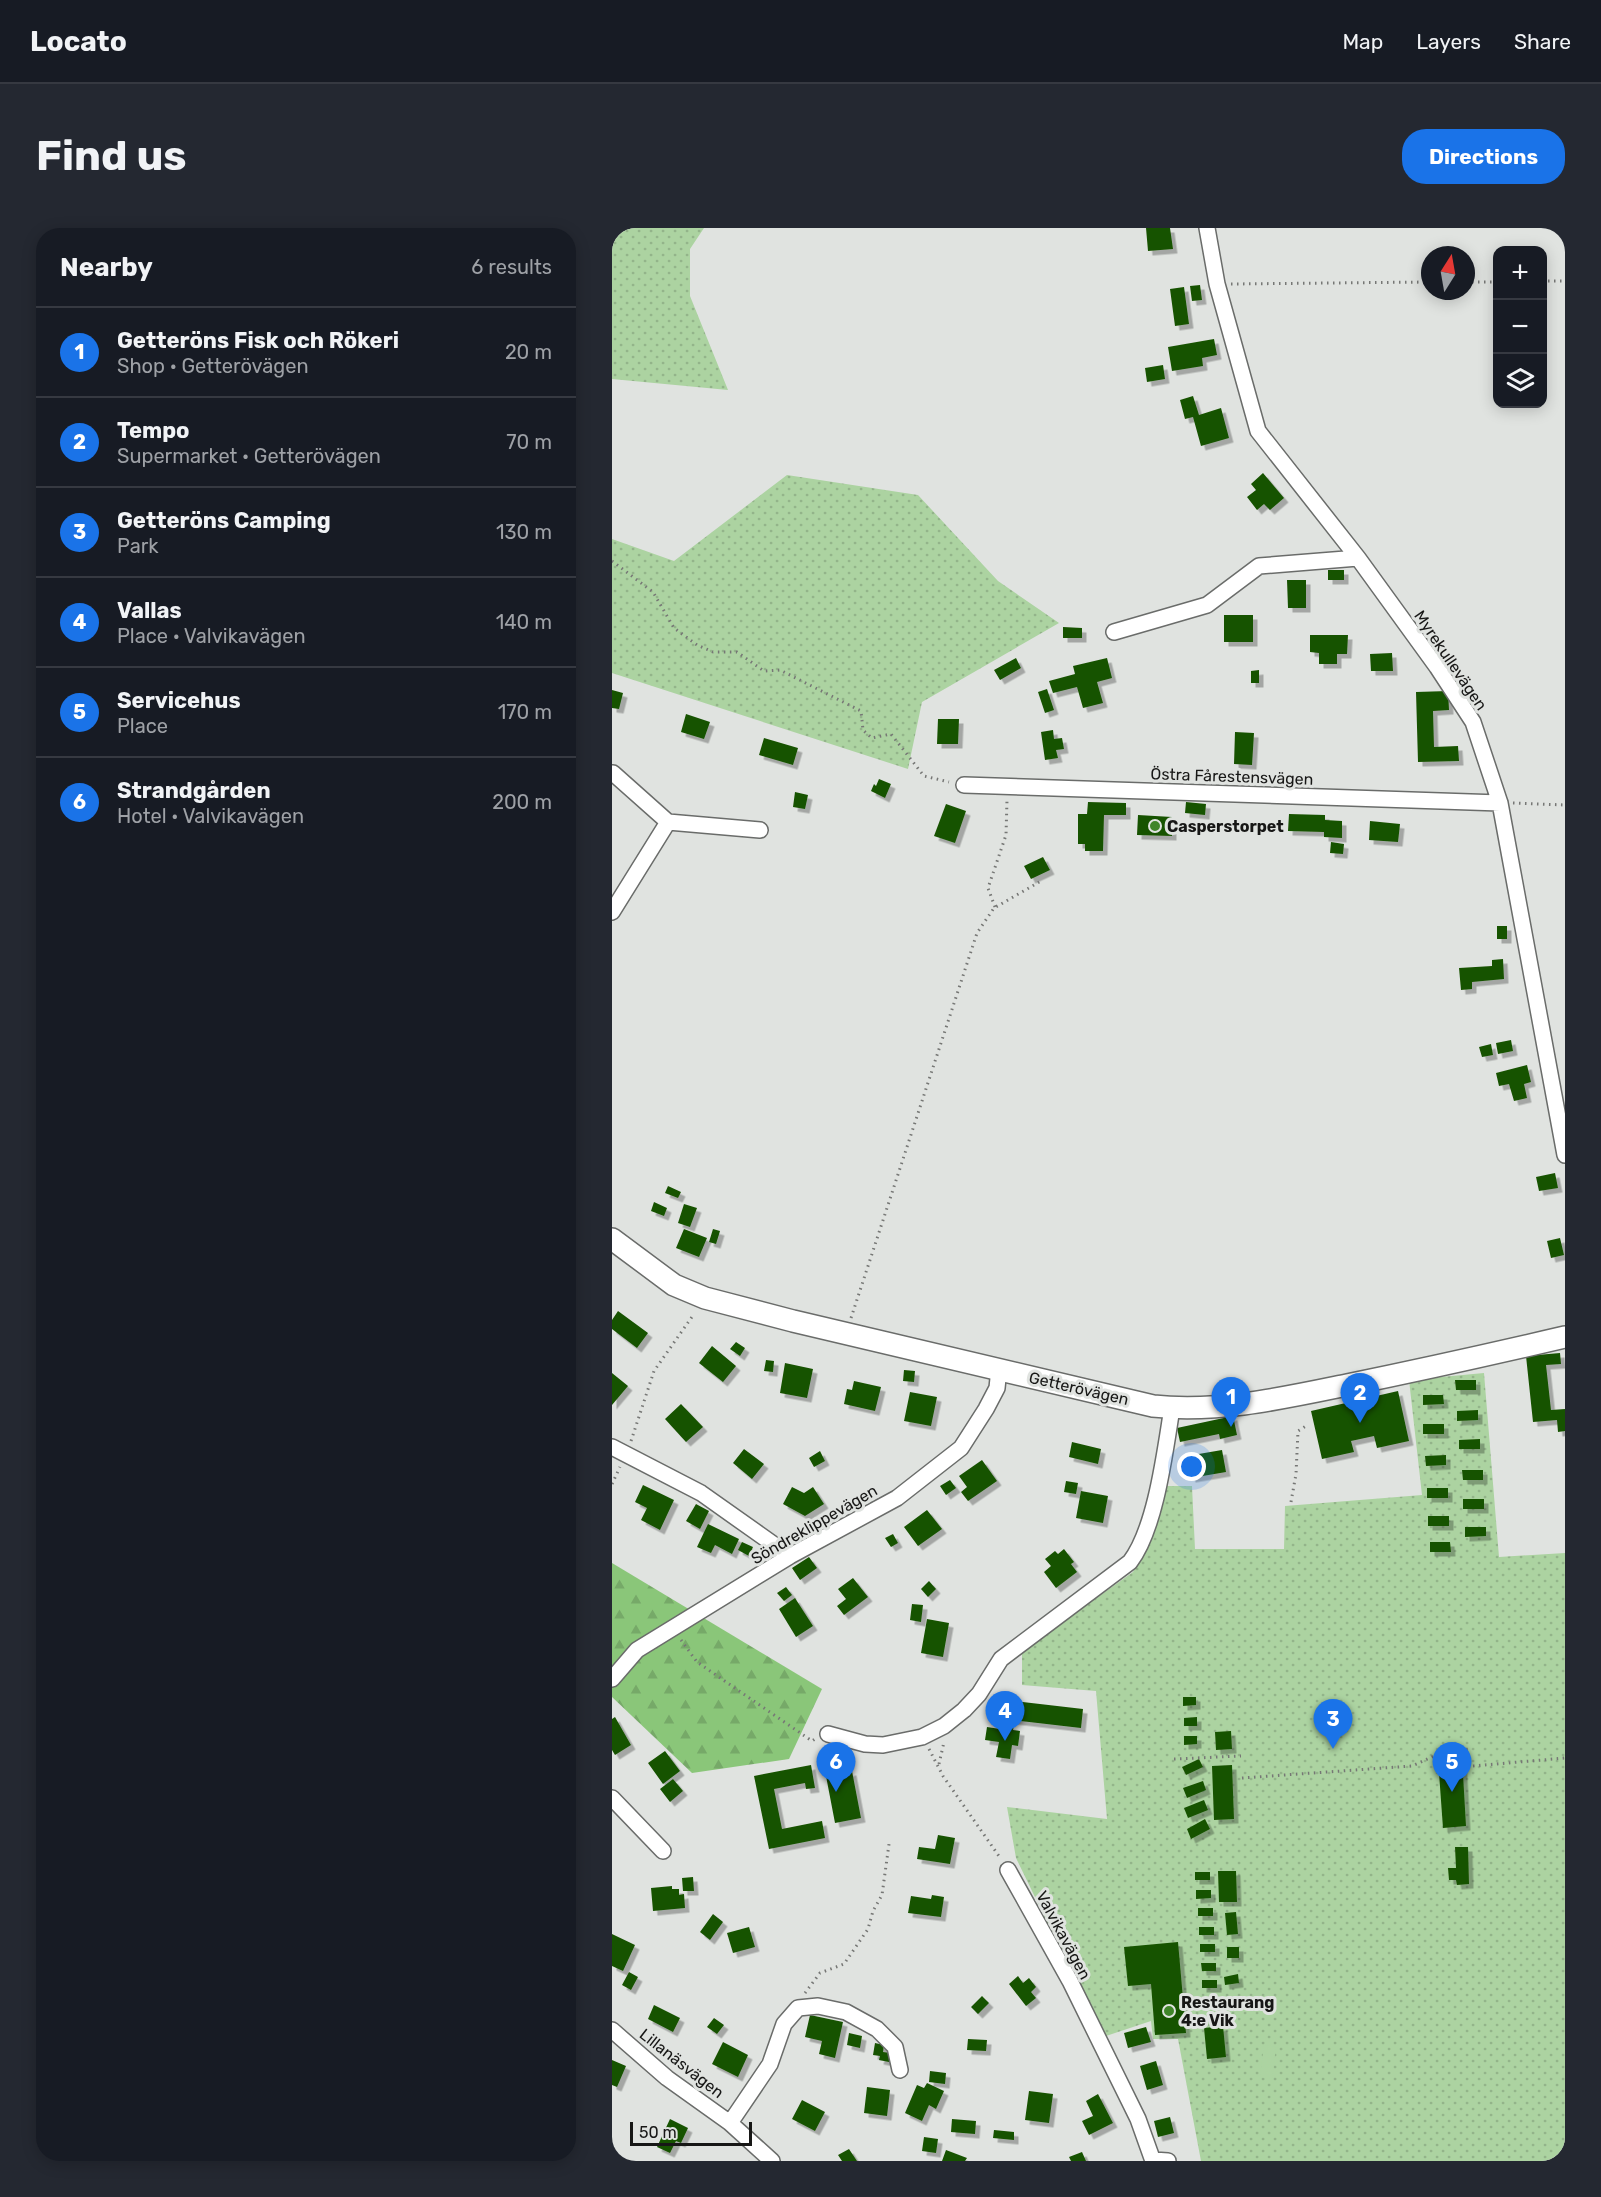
<!DOCTYPE html>
<meta charset="utf-8">
<style>
:root{--surface:#171b24;--page:#242831;--text:#f1f3f6;--muted:#9ea1a6;--line:#363941;--accent:#1a73e8}
body{margin:0;font-family:Rubik,sans-serif;background:var(--page);color:var(--text)}
.controls{position:absolute;right:18px;top:18px;display:grid;overflow:hidden;border-radius:12px;box-shadow:0 3px 15px #0003}
.controls button{width:54px;height:54px;display:grid;place-items:center;padding:0;border:0;border-bottom:2px solid var(--line);background:var(--surface);color:var(--text);font:30px sans-serif}
.compass{position:absolute;left:809px;top:18px;width:54px;height:54px;border-radius:50%;background:var(--surface);box-shadow:0 3px 15px #0003;rotate:11deg}
.scale{position:absolute;left:18px;bottom:15px;width:122px;box-sizing:border-box;padding-left:6px;border:3px solid #171716;border-top:0;font-size:16px;line-height:21px;white-space:nowrap;color:#171716;-webkit-text-stroke:4px #e0e3e0;paint-order:stroke}
.you{position:absolute;left:580px;top:1239px;width:21px;height:21px;margin:-15px;border:4px solid #fff;border-radius:50%;background:#1a73e8;box-shadow:0 0 0 9px #1a73e833}
.badge{display:grid;place-items:center;width:39px;height:39px;border-radius:50%;background:var(--accent);color:#fff;font-size:20px;font-weight:700}
.pin{position:absolute;translate:-50% -50px;filter:drop-shadow(0 2px 3px #0008)}
.pin::after{content:'';position:absolute;top:32px;width:21px;height:18px;background:inherit;clip-path:polygon(0 0,100% 0,50% 100%)}
.list{margin:0;padding:0;list-style:none}
h2{display:flex;justify-content:space-between;align-items:center;height:78px;margin:0;padding:0 24px;font-size:26px}
h2 small{font-size:20px;font-weight:400;color:var(--muted)}
.list li{display:grid;grid-template-columns:39px 1fr auto;gap:18px;align-items:center;box-sizing:border-box;height:90px;padding:0 24px;border-top:2px solid var(--line)}
.list b{display:block;font-size:22px;white-space:nowrap}
.list p{margin:0;font-size:20px;white-space:nowrap;color:var(--muted)}
.list em{font-size:20px;font-style:normal;color:var(--muted)}
.icon{flex:none;width:33px;height:33px;fill:none;stroke:currentColor;stroke-width:2;stroke-linecap:round;stroke-linejoin:round}
.map{position:relative;flex:none;width:953px;height:1933px;overflow:hidden;border-radius:24px}
header{display:flex;align-items:center;gap:36px;box-sizing:border-box;height:84px;padding:0 30px;background:var(--surface);border-bottom:2px solid var(--line)}
header strong{font-size:28px}
nav{display:flex;gap:33px;margin-inline-start:auto;font-size:21px}
.intro{display:flex;align-items:center;justify-content:space-between;box-sizing:border-box;height:144px;padding:0 36px}
h1{margin:0;font-size:42px}
.button{padding:15px 27px;border-radius:24px;background:var(--accent);color:#fff;font-size:21px;font-weight:700}
main{display:flex;gap:36px;padding:0 36px}
aside{flex:1;background:var(--surface);border-radius:24px;box-shadow:0 3px 15px #0003}
.map>svg:first-child{display:block}
</style>
<header>
<strong>Locato</strong>
<nav><a>Map</a><a>Layers</a><a>Share</a></nav>
</header>
<div class="intro"><h1>Find us</h1><a class="button">Directions</a></div>
<main>
<aside>
<h2>Nearby<small>6 results</small></h2>
<ul class="list">
<li><span class="badge">1</span><div><b>Getteröns Fisk och Rökeri</b><p>Shop · Getterövägen</p></div><em>20 m</em></li>
<li><span class="badge">2</span><div><b>Tempo</b><p>Supermarket · Getterövägen</p></div><em>70 m</em></li>
<li><span class="badge">3</span><div><b>Getteröns Camping</b><p>Park</p></div><em>130 m</em></li>
<li><span class="badge">4</span><div><b>Vallas</b><p>Place · Valvikavägen</p></div><em>140 m</em></li>
<li><span class="badge">5</span><div><b>Servicehus</b><p>Place</p></div><em>170 m</em></li>
<li><span class="badge">6</span><div><b>Strandgården</b><p>Hotel · Valvikavägen</p></div><em>200 m</em></li>
</ul>
</aside>
<div class="map">
<svg width="953" height="1933" viewBox="0 0 953 1933">
<defs>
<pattern id="grass-dots" width="8" height="8" patternUnits="userSpaceOnUse" patternTransform="scale(1.5)"><rect width="8" height="8" fill="#acd3a1"/><path d="M2 2h.1M6 6h.1" fill="none" stroke="#93b48a" stroke-width="1.8" stroke-linecap="round"/></pattern>
<pattern id="forest-firs" width="22" height="20" patternUnits="userSpaceOnUse" patternTransform="scale(1.5)"><rect width="22" height="20" fill="#8ac679"/><path d="M5 1l3.5 6h-7zM16 11l3.5 6h-7z" fill="#76a968"/></pattern>
<filter id="shadow"><feDropShadow dx="4.5" dy="4.5" stdDeviation="0" flood-color="#0004"/></filter>
</defs>
<rect width="100%" height="100%" fill="#e0e3e0"/>
<!-- grass -->
<path fill="url(#grass-dots)" d="M0,0h92l-14,21v47l38,94 -116,-11z
M175,247l131,20 80,86 61,42 -137,79 -14,67 -296,-96v-134l62,22z
M872,1145l15,184 66,-4v608h-364l-23,-122h-25l-2,-18 -48,16 -87,-179 -9,-51 100,12 -11,-128 -74,-6v-34l111,-79 23,-44 11,-42h25l3,63h89l1,-43 137,-11 -13,-115z"/>
<!-- forest -->
<path fill="url(#forest-firs)" d="M0,1335l210,126 -33,70 -97,14 -80,-76z"/>
<!-- pitch -->
<path fill="#acd3a1" d="M652,1817l12,2 -4,32 -12,-2z"/>
<!-- building -->
<path fill="#195200" filter="url(#shadow)" d="M534,0h24l3,21 -25,2z
M588,57l2,15 -10,1 -2,-15z
M572,59l5,37 -14,2 -5,-37z
M602,111l3,16 -15,3 1,8 -31,5 -4,-24z
M551,137l2,14 -18,3 -2,-14z
M581,168l6,19 22,-7 8,30 -28,8 -8,-29 -8,2 -5,-19z
M651,245l21,25 -14,12 -6,-6 -7,6 -10,-13 9,-7 -5,-6z
M716,342h16v10h-16z
M675,352h19v28h-18z
M612,387h29v27h-29z
M451,399l19,1v10h-19z
M698,407h38l-1,19h-10v10h-18v-11l-9,-1z
M780,425l1,18h-22l-1,-17z
M404,430l5,10 -21,12 -6,-10z
M495,430l5,20 -15,4 6,21 -20,5 -6,-21 -24,6 -4,-12 26,-7 -2,-8z
M647,442v13h-8v-12z
M435,461l7,21 -9,3 -7,-21z
M0,462l11,3 -4,16 -7,-1z
M836,463l1,19 -16,1 1,36 24,-1 1,15 -41,1 -2,-70z
M74,486l24,8 -6,17 -23,-7z
M326,491h21l-1,25h-21z
M441,502l1,9 8,-1 2,11 -8,1 2,8 -13,2 -4,-28z
M623,504l19,1 -2,32 -18,-1z
M152,510l34,10 -5,17 -34,-10z
M267,551l12,5 -6,14 -14,-7 3,-7 2,2z
M183,564l13,3 -3,14 -12,-2z
M476,574l38,1v12h-22l-1,36h-18v-7h-7v-30h9z
M574,574l20,2 -1,11 -20,-2z
M334,576l20,7 -11,32 -21,-7z
M677,586l36,1v5l17,1v17l-18,-1v-5l-36,-1z
M526,587l34,2v19l-35,-1z
M758,593l30,3 -2,18 -29,-2z
M719,614l13,2 -1,10 -13,-1z
M431,629l7,13 -19,9 -7,-13z
M885,698h10v13h-10z
M891,731l1,20 -32,3v7l-11,1 -2,-22 33,-2v-6z
M899,812l2,11 -15,3 -2,-11z
M879,816l2,11 -11,2 -3,-10z
M915,837l4,17 -7,2 3,14 -13,3 -5,-17 -10,2 -3,-13z
M943,945l3,15 -19,3 -3,-14z
M56,958l13,6 -3,6 -13,-5z
M42,974l13,6 -3,8 -13,-5z
M72,976l13,4 -7,19 -12,-4z
M72,1001l23,9 -8,19 -23,-9z
M101,1001l7,2 -4,13 -7,-2z
M948,1010l4,17 -13,3 -4,-17z
M6,1083l30,22 -11,15 -25,-19v-9z
M124,1114l9,6 -5,8 -10,-7z
M100,1118l24,20 -13,16 -24,-19z
M948,1125l1,11 -15,1 5,45 14,-1v22l-7,1 -1,-12 -24,2 -7,-66z
M154,1132l8,1 -1,11 -9,-1z
M173,1135l28,6 -6,29 -27,-5z
M292,1142l11,1 -1,11 -11,-1z
M0,1145l16,13 -16,19z
M843,1152h21v10h-20z
M242,1153l27,6 -6,24 -31,-7 3,-15 5,1z
M786,1163l11,50 -32,7 -3,-12 -23,5 3,11 -32,7 -11,-48z
M298,1164l27,5 -6,29 -27,-5z
M811,1167h20l1,9 -21,1z
M69,1176l22,23 -17,15 -21,-23z
M866,1182v10l-21,1v-10z
M621,1188l4,19 -17,4 -1,-5 -39,8 -3,-14z
M811,1196h21v10h-21z
M868,1211v10h-21v-9z
M460,1214l29,7 -3,15 -29,-7z
M132,1221l20,15 -12,15 -19,-16z
M610,1222l4,22 -35,6 -4,-22z
M208,1223l5,10 -11,6 -5,-9z
M834,1227v10l-20,1 -1,-10z
M370,1232l15,21 -29,20 -7,-9 6,-5 -8,-11z
M850,1242h21v10h-20z
M338,1252l6,8 -10,7 -6,-9z
M454,1253l12,2 -2,11 -12,-2z
M31,1257l31,15 -14,30 -19,-10 6,-12 -12,-6z
M180,1259l12,6 9,-6 11,17 -19,12 -22,-12z
M815,1260h21v10h-21z
M469,1263l27,5 -5,27 -27,-5z
M851,1271h21v10h-21z
M84,1276l13,7 -9,18 -14,-8z
M315,1282l15,19 -24,17 -14,-19z
M816,1288h21v10h-21z
M96,1296l31,15 -7,15 -17,-9 -4,8 -14,-6z
M853,1299h21v9l-21,1z
M281,1306l5,9 -7,4 -6,-9z
M130,1314l11,5 -4,9 -11,-6z
M818,1314h20l1,10h-21z
M452,1321l10,13 -3,2 6,8 -21,16 -12,-16 7,-6 -6,-7 10,-8 3,3z
M197,1329l8,11 -17,12 -8,-12z
M241,1350l15,19 -24,18 -7,-9 9,-7 -8,-10z
M317,1353l7,8 -8,8 -7,-8z
M174,1359l6,8 -8,6 -7,-8z
M183,1370l18,28 -17,11 -17,-28z
M300,1376l11,1 -2,17 -11,-2z
M315,1391l22,4 -6,34 -22,-4z
M571,1469h13v8l-13,1z
M402,1473l69,8 -2,19 -69,-8z
M3,1489l16,28 -16,10 -3,-5v-31z
M585,1489v9h-13v-8z
M389,1496l13,2 -1,4 7,1 -2,15 -6,-1 -2,14 -14,-2 3,-15 -14,-2 2,-13 13,2z
M619,1503l1,18 -16,1 -1,-18z
M572,1508h13v8l-13,1z
M53,1523l15,20 -17,13 -15,-21z
M850,1529l4,69 -23,2 -5,-69z
M587,1531l4,8 -17,8 -4,-8z
M199,1537l4,23 -9,1 -1,-6 -31,6 8,40 40,-8 3,17 -56,11 -15,-73z
M620,1537l2,54 -20,1 -2,-54z
M240,1543l9,47 -26,5 -9,-47z
M61,1551l10,12 -13,11 -10,-13z
M591,1553l3,9 -19,8 -4,-10z
M592,1572l4,10 -20,8 -4,-10z
M593,1591l5,10 -19,10 -4,-10z
M326,1607l17,3 -5,26 -33,-5 2,-12 16,2z
M843,1619h13l1,37 -12,1 -1,-5h-7l-1,-12h8z
M606,1643h18l1,31h-18z
M583,1644h15v8h-15z
M81,1649l1,14h-11l-1,-13z
M60,1658v3h7v6l5,-1 1,14 -32,3 -2,-23z
M584,1662h15v8l-15,1z
M320,1667l12,2 -3,20 -33,-4 3,-17 20,3z
M586,1680h15v8h-15z
M624,1684l2,22 -11,1 -2,-22z
M101,1686l10,8 -13,18 -10,-8z
M137,1699l6,20 -22,6 -6,-20z
M587,1699h15v8h-15z
M0,1706l23,11 -12,26 -11,-5z
M566,1714l8,91 -31,2 -4,-51 -23,2 -4,-39z
M588,1716h15v8h-15z
M615,1719h12v11h-12z
M589,1735h15v8h-14z
M17,1744l9,5 -7,13 -9,-5z
M626,1746l1,9 -14,2 -1,-8z
M406,1748l5,7 6,-5 7,9 -5,5 5,6 -10,8 -17,-22z
M590,1752h15v8h-15z
M370,1768l7,7 -11,11 -7,-7z
M42,1777l26,13 -7,14 -25,-13z
M198,1787l33,7 -8,36 -16,-4 3,-13 -17,-4z
M102,1790l10,7 -7,9 -10,-7z
M611,1798l3,31 -19,2 -3,-31z
M534,1799l5,15 -23,6 -4,-15z
M237,1805l13,3 -2,12 -13,-3z
M356,1811l19,1 -1,11 -19,-1z
M111,1814l25,13 -10,22 -26,-13z
M263,1815l9,2 -1,7 7,1 -1,9 -10,-2 1,-4 -7,-1z
M0,1832l14,6 -9,21 -5,-2z
M544,1833l7,24 -16,5 -7,-24z
M318,1843l16,2 -1,11 -16,-2z
M315,1855l17,8 -8,18 -7,-4 -7,16 -17,-8 12,-28 7,3z
M255,1859l23,3 -3,26 -23,-3z
M417,1863l24,3 -4,29 -24,-3z
M486,1866l15,29 -24,12 -7,-14 11,-5 -7,-15z
M190,1872l23,12 -10,19 -23,-12z
M558,1889l4,16 -16,4 -4,-16z
M58,1891l18,9 -7,15 -5,-2 -6,12 -13,-6z
M340,1891l24,2 -1,13 -24,-2z
M382,1902l20,2v8l-21,-2z
M312,1909l14,2 -2,14 -14,-2z
M237,1921l8,12h-15l-4,-6z
M334,1922l21,8 -2,3h-23z
M470,1924l4,9h-15l-2,-4z"/>
<g fill="none" stroke-linecap="round" stroke-linejoin="round">
<!-- street casing -->
<g stroke="#6a6c6a" stroke-width="18">
<path id="street" d="M595,0l10,56 41,147 100,127 79,109 36,55 27,81 65,352
M502,404l93,-27 52,-39 99,-8
M1,545l55,49 92,8
M352,557l536,18
M0,684l56,-90
M0,1219l89,46 89,63
M0,1451l25,-29 153,-94 107,-58 64,-50 25,-39 11,-21 2,-19
M216,1506l37,10 18,1 39,-8 22,-11 20,-16 15,-16 22,-35 129,-97c26,-34 35,-111 42,-154
M0,1570l51,53
M396,1642l62,111 68,138 15,42
M0,1802l55,48 63,45 42,38
M118,1895l40,-59 14,-40 14,-16 20,-2 28,6 31,17 18,18 5,23
M541,1932l15,1"/>
</g>
<!-- secondary casing -->
<g stroke="#6a6c6a" stroke-width="24">
<path id="secondary" d="M0,1011l62,46 31,13 88,23 360,85c65,7 131,-8 194,-21 73,-15 145,-31 218,-48"/>
</g>
<!-- path -->
<path stroke="#767775" stroke-width="3" stroke-dasharray="1.5 4.5" stroke-linecap="butt" d="M930,53h23
M854,54h31
M619,56l199,-2
M0,333l41,31 21,36 23,17 16,7h24l27,19 16,-1 81,41 2,19 9,8 19,-4 33,42 25,6
M901,575l52,2
M383,679l-7,-19 18,-53 1,-35
M239,1090l126,-385 17,-25 47,-27
M19,1213l23,-70 40,-57
M0,1256l8,-17
M679,1274l5,-28 2,-43 8,-5
M69,1412l16,22 115,79 3,-2
M317,1521l14,27 58,83
M562,1531l67,-3
M327,1536l5,-22
M861,1538l92,-8
M630,1550l170,-12 33,-15 26,-2
M193,1765l15,-20 24,-9 24,-35 5,-18 9,-16 7,-51"/>
<!-- street -->
<use href="#street" stroke="#fff" stroke-width="15"/>
<!-- secondary -->
<use href="#secondary" stroke="#fff" stroke-width="21"/>
</g>
<!-- markers -->
<g fill="#40852a" stroke="#e0e3e0" stroke-width="2">
<circle cx="543" cy="598" r="6"/>
<circle cx="557" cy="1783" r="6"/>
</g>
<g text-anchor="middle" stroke-width="6" stroke-linejoin="round" paint-order="stroke">
<!-- street labels -->
<g font-size="16" fill="#171716" stroke="#e0e3e0">
<text transform="translate(839 432) rotate(56)" y="6">Myrekullevägen</text>
<text transform="translate(620 548) rotate(2)" y="6">Östra Fårestensvägen</text>
<text transform="translate(467 1160) rotate(13)" y="6">Getterövägen</text>
<text transform="translate(202 1296) rotate(-30)" y="6">Söndreklippevägen</text>
<text transform="translate(452 1707) rotate(62)" y="6">Valvikavägen</text>
<text transform="translate(70 1835) rotate(38)" y="6">Lillanäsvägen</text>
</g>
<!-- poi labels -->
<g font-size="16" font-weight="bold" fill="#171716" stroke="#e0e3e0" text-anchor="start">
<text x="555" y="604">Casperstorpet</text>
<text x="569" y="1780">Restaurang<tspan x="569" dy="18">4:e Vik</tspan></text>
</g>
</g>
</svg>
<div class="controls">
<button>+</button>
<button>−</button>
<button><svg class="icon" aria-label="layers" viewBox="0 0 24 24"><path d="M12 4l9 5-9 5-9-5zM3 14l9 5 9-5"/></svg></button>
</div>
<svg class="compass" viewBox="-18 -18 36 36"><path d="M0-13l5 13h-10z" fill="#e53935"/><path d="M0 13l5-13h-10z" fill="#9ea1a6"/></svg>
<div class="scale">50 m</div>
<div class="you"></div>
<div class="pin badge" style="left:619px;top:1199px">1</div>
<div class="pin badge" style="left:748px;top:1195px">2</div>
<div class="pin badge" style="left:721px;top:1521px">3</div>
<div class="pin badge" style="left:393px;top:1513px">4</div>
<div class="pin badge" style="left:840px;top:1564px">5</div>
<div class="pin badge" style="left:224px;top:1564px">6</div>
</div>
</main>
